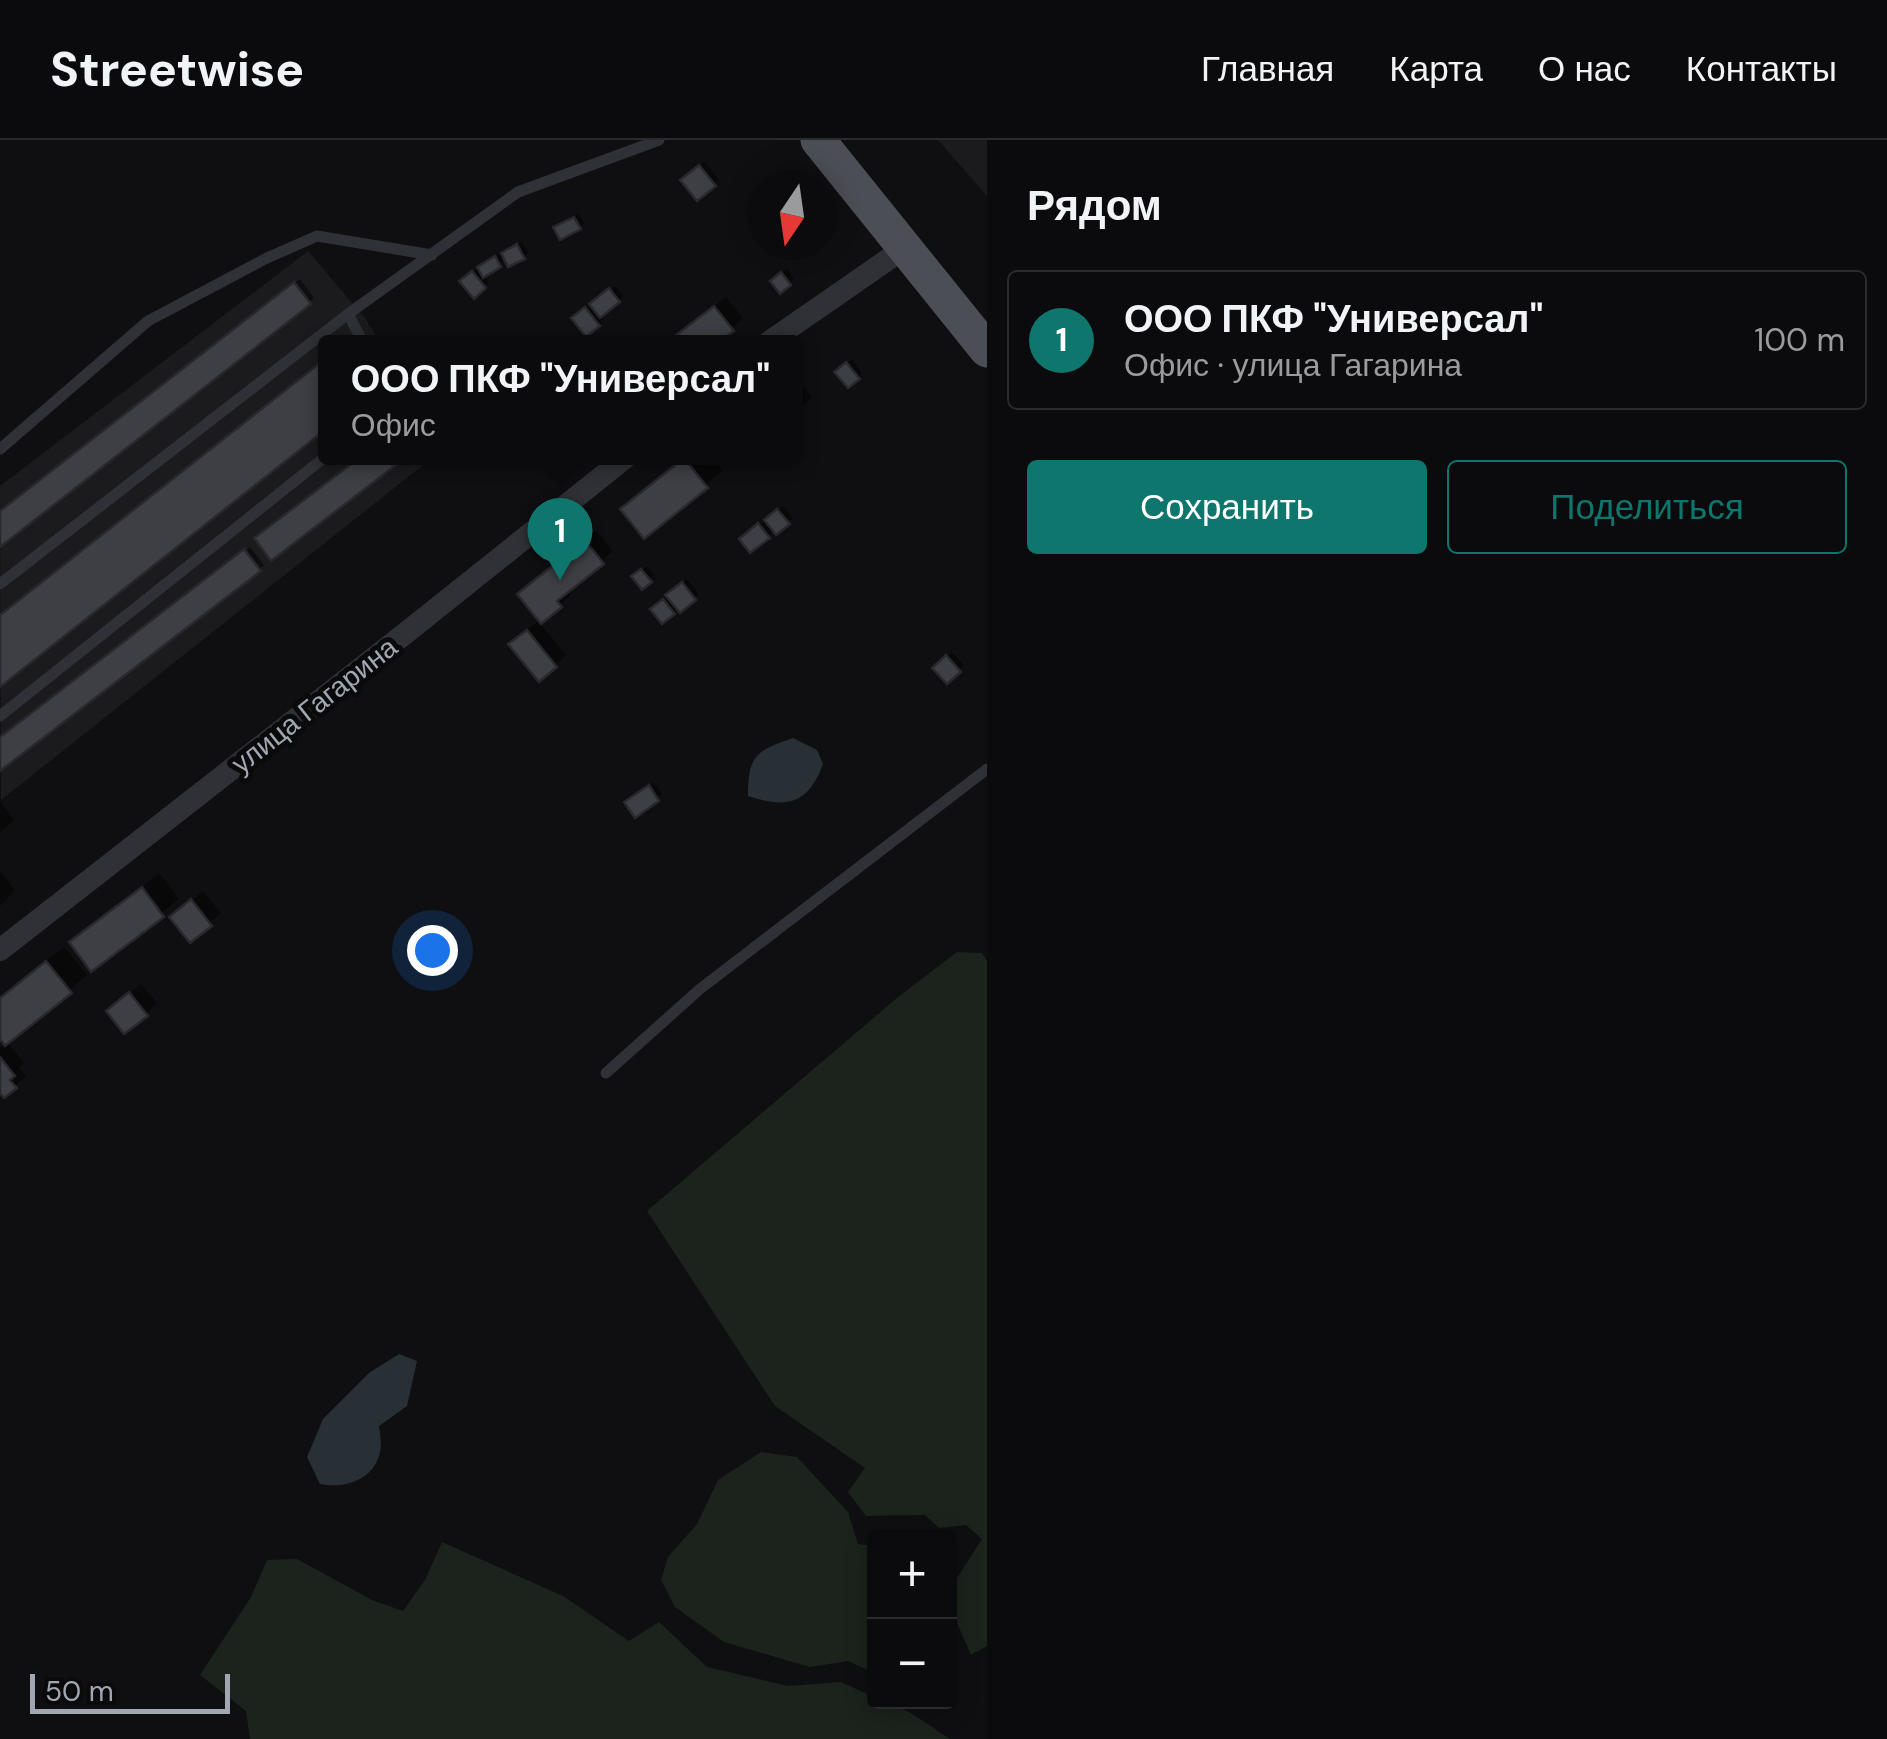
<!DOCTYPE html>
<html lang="ru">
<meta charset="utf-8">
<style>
:root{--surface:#0b0b0d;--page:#141416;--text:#f1f3f6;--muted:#9a9b9d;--line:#2b2b2e;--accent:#0f766e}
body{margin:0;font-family:"DM Sans",sans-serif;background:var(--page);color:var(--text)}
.controls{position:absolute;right:30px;bottom:30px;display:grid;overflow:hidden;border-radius:10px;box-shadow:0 5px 25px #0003}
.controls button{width:90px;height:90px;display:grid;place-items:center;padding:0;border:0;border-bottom:2px solid var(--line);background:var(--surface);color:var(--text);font:50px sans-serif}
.compass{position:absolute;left:747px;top:30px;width:90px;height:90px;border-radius:50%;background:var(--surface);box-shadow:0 5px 25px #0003;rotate:193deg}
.scale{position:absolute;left:30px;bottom:25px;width:200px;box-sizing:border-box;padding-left:10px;border:5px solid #a0a6b2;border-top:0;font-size:28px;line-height:35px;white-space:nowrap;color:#a0a6b2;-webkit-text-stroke:8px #0a0a0b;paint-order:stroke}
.you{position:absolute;left:432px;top:810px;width:35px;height:35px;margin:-25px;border:8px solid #fff;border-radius:50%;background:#1a73e8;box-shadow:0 0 0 15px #1a73e833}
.badge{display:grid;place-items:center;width:65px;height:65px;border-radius:50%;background:var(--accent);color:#fff;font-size:32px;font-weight:700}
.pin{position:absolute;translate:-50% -82px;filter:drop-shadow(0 2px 5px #0008)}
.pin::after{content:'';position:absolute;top:52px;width:35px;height:30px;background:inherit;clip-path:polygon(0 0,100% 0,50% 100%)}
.popup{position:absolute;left:318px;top:195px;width:485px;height:130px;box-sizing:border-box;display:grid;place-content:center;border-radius:10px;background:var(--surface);filter:drop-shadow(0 2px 8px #0005);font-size:32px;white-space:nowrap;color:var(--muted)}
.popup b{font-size:38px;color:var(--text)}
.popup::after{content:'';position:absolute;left:50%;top:100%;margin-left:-20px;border:20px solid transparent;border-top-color:var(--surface)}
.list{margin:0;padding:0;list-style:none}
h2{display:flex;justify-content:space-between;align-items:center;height:130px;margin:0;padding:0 40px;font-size:42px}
h2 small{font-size:32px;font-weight:400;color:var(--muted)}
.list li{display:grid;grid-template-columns:65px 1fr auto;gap:30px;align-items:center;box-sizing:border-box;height:140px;margin:0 20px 20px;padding:0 20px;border:2px solid var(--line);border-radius:10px}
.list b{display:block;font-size:38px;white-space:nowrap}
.list p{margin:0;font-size:32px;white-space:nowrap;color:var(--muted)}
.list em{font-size:32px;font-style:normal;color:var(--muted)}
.actions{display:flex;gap:20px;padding:30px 40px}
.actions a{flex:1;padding:22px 0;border:2px solid var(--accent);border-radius:10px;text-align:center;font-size:35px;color:var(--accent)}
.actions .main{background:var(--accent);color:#fff}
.map{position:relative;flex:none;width:987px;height:1599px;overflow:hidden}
header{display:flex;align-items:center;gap:60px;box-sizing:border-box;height:140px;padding:0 50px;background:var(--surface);border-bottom:2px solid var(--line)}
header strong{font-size:48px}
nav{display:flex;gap:55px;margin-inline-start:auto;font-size:35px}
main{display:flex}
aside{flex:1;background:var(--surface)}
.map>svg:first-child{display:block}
</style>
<header>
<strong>Streetwise</strong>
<nav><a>Главная</a><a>Карта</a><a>О нас</a><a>Контакты</a></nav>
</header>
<main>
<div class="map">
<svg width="987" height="1599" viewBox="0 0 987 1599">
<rect width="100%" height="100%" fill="#0f0f11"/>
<!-- built -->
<path fill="#1b1b1d" d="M938,0h49v56z
M308,111l57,67 15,24h-55v116h107l-431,342 -1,-314z"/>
<!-- green -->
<path fill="#1b231c" d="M957,812l25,1 5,8v685l-16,9 -14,-32 -2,-42 27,-42 -16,-14 -27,3 -14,-13 -59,1 -18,-24 17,-24 -90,-62 -128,-195 251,-214z
M761,1312l36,5 51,55 10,32 16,2v127l-26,-12 -38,6 -86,-25 -49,-35 -14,-27 7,-23 29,-33 21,-44z
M442,1402l121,54 66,45 30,-19 48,45 81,19 53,-4 33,15v5c28,0 54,23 76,37h-700l-4,-28 -46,-36 51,-78 16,-37 30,-1 75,41 31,11 22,-31z"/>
<!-- water -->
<path fill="#283036" d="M793,598l24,12 6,14c-15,40 -35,45 -75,32 0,-41 8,-45 45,-58z
M399,1214l18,7 -10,45 -28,20c1,7 3,18 1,26 -6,28 -35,37 -60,32l-13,-27 16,-38 46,-46z"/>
<!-- shadow -->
<path fill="#0007" d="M705,22l14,18 -22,18 -9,-22z
M579,74l5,9 -5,4 -23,1z
M522,102l6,10 -5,5 -17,1 -23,17 6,7 -15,13 -11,-13 21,-19z
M787,129l7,9 -5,5 -16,-2z
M300,139l14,19 -5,4 -309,241v-30z
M615,146l8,10 -24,19 4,4 -5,5 -19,-10z
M726,157l17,21 -28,24h-47z
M852,219l10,14 -4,4 -21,-5z
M795,236l17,21 -17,16z
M683,318h30l10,12 -78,65 -22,-26z
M783,366l10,12 -16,14 -2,-3 -7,7 -22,-1z
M596,391l17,20 -46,39 4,5 -32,27 27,33 -10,10 -34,-31 18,-14 -9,-36z
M250,407l14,18 -5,4 -259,199v-29z
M647,426l7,9 -12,11 -8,-9z
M687,439l12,15 -37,27 -8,-11z
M952,512l12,13 -16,15 -12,-12z
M654,642l8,12 -27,20 -3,-16z
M0,661l14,19 -14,12z
M0,731l15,19 -15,16z
M159,733l20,26 -87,70 -20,-26z
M203,751l18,22 -31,27 -7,-33z
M64,807l23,28 -80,67 17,21 -5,5 7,8 -11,10 -15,3v-41l6,-5 -6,-7v-39z
M141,844l16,19 -11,11 -27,-13z"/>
<!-- building -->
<path fill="#3e3f44" stroke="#29292d" stroke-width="2.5" d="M699,25l17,21 -19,15 -17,-21z
M574,77l7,12 -21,11 -7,-13z
M517,104l8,15 -17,8 -7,-14z
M495,116l6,11 -18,11 -6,-11z
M472,131l14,17 -12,11 -15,-18z
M781,132l10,13 -11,9 -10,-13z
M294,142l17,22 -311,243v-36z
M609,148l11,14 -20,16 -11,-14z
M714,166l20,25 -15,11h-52z
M585,167l15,19 -14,11 -15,-19z
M325,219v71l-325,257v-72z
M846,222l14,17 -12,9 -14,-16z
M359,318h46l-134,103 -17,-23z
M684,318l24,30 -64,51 -24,-30z
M777,369l13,15 -14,11 -12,-15z
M758,383l12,15 -20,15 -11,-14z
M585,400l19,24 -47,37 5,6 -21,17 -24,-30z
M244,409l17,22 -261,200v-34z
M641,429l11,13 -10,8 -11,-14z
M682,442l14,18 -16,13 -15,-18z
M663,459l12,15 -13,10 -12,-15z
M527,490l30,37 -18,15 -31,-38z
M946,515l15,17 -14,12 -15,-16z
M649,645l10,16 -24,17 -11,-16z
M142,747l22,30 -73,55 -22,-30z
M191,759l21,27 -22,17 -21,-26z
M46,821l26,32 -67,53 -5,-7v-41z
M129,852l19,24 -24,18 -18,-23z
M0,917l15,19 -5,4 7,8 -13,10 -4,-5z"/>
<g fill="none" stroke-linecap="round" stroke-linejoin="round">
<!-- lane -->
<path stroke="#303136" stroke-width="11" d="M348,174l15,28
M0,309l148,-128 119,-63 50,-22 115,19
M0,444l348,-270 170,-122 141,-52
M0,576l325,-259
M606,933l94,-84 287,-220"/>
<!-- street -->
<path stroke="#303136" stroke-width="22" d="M769,202l137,-95
M0,810l402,-314 223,-178"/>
<!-- primary -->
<path stroke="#4c4e55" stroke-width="35" d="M818,0l169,210"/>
</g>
<g text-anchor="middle" stroke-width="10" stroke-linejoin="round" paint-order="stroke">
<!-- street labels -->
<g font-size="28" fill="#a0a6b2" stroke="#0a0a0b">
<text transform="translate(314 565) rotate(-38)" y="10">улица Гагарина</text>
</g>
</g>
</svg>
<div class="controls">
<button>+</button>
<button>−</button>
</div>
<svg class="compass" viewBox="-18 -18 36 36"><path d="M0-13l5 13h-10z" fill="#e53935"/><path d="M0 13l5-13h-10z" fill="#9a9b9d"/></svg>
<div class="scale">50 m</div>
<div class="you"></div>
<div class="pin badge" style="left:560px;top:440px">1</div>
<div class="popup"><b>ООО ПКФ &quot;Универсал&quot;</b>Офис</div>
</div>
<aside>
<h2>Рядом<small></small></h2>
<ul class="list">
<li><span class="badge">1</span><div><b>ООО ПКФ &quot;Универсал&quot;</b><p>Офис · улица Гагарина</p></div><em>100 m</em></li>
</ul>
<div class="actions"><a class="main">Сохранить</a><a>Поделиться</a></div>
</aside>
</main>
